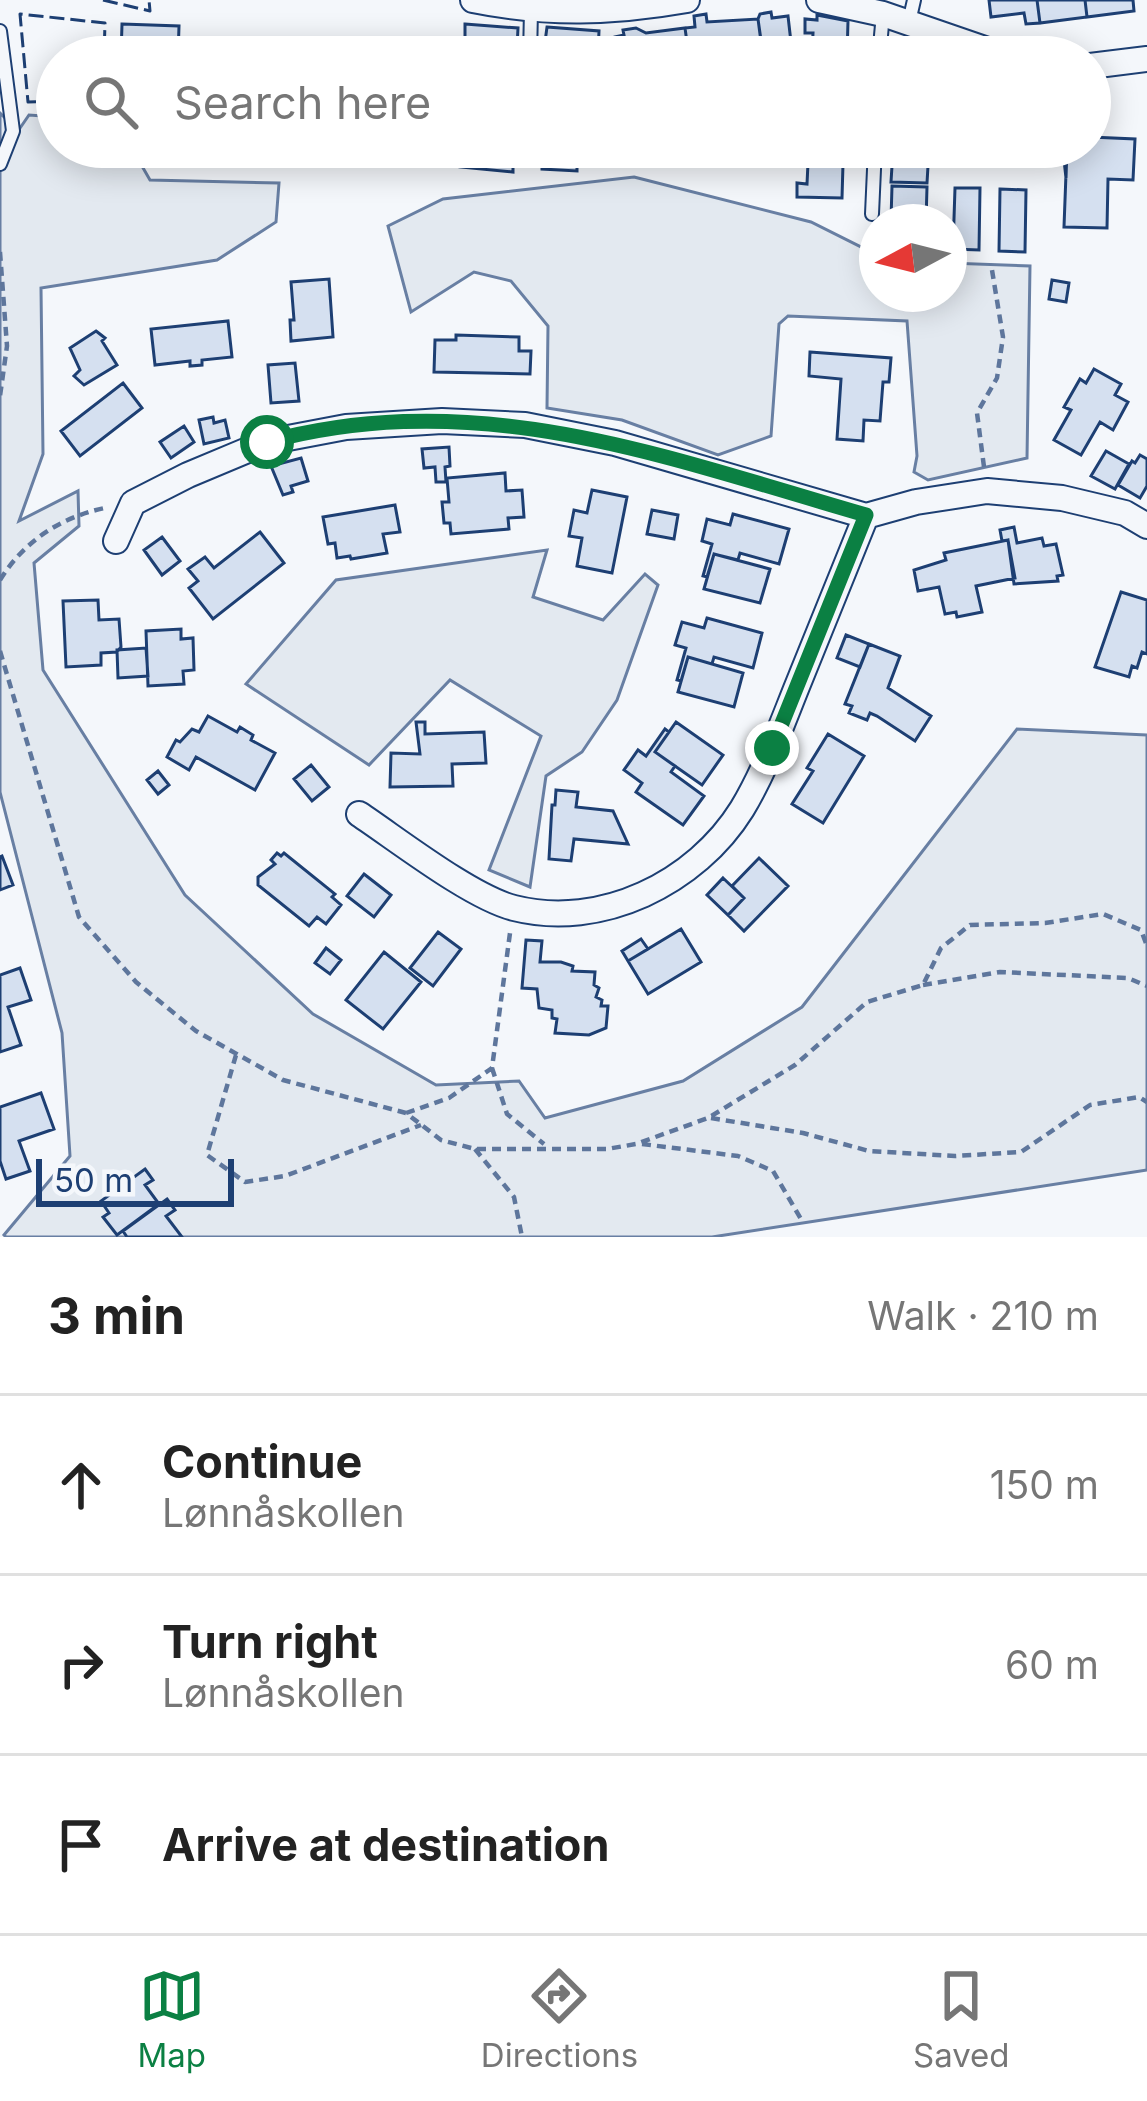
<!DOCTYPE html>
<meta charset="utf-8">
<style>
:root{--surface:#fff;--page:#f2f2f2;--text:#222;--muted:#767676;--line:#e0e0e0;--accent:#0b8043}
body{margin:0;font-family:Inter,sans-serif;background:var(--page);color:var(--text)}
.compass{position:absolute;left:859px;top:204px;width:108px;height:108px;border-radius:50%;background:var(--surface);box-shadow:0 6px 30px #0003;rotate:263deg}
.scale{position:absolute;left:36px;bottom:30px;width:198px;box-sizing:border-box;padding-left:12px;border:6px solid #1d3f73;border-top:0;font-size:33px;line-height:42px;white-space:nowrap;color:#1d3f73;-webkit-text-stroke:9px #f4f7fb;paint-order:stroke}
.stop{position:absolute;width:36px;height:36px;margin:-27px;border:9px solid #0b8043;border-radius:50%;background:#fff}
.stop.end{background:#0b8043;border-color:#fff;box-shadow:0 3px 12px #0008}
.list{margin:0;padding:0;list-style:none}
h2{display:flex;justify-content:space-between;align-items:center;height:156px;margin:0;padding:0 48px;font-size:51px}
h2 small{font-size:39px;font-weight:400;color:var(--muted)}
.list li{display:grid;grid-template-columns:78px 1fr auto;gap:36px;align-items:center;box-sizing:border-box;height:180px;padding:0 48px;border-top:3px solid var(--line)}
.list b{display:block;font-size:45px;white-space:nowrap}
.list p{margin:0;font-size:39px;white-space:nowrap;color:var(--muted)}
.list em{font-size:39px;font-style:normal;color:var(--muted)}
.icon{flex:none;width:66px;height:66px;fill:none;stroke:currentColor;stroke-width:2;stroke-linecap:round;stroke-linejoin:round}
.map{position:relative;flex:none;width:1147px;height:1237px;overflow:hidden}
.search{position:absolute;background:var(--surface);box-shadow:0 6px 30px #0003;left:36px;right:36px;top:36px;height:132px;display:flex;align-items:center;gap:30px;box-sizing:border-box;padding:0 42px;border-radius:66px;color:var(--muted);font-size:45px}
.sheet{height:696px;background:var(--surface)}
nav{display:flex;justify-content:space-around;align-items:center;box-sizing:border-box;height:168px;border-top:3px solid var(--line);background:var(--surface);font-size:33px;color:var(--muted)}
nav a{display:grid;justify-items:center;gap:6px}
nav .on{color:var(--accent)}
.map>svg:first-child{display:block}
</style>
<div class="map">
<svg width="1147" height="1237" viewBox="0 0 1147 1237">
<rect width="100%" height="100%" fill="#f4f7fb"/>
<!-- green -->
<path fill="#e3e9f0" stroke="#687fa3" stroke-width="3" d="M0,113l18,18 11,-16 28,2v30h74l19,33 129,3 -3,39 -59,38 -176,28 2,166 -24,67 59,-30 1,35 -45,37 9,107 142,225 128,119 123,71 83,-4 26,37 138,-37 119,-74 215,-278 130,6v435l-435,67h-706l-2,-2 66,-79 -8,-123 -62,-241z
M634,177l177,45 66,33v39h72v-31l81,3 -3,192 -99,22 -14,-8 3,-16 -10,-135 -119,-5 -9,8 -8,112 -53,19 -96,-35 -75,-12 1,-82 -37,-45 -37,-9 -63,40 -23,-86 55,-27z
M547,550l-14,47 70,23 42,-46 13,11 -41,115 -35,52 -36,24 -16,111 -41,-17 52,-134 -91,-56 -81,85 -123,-81 90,-104z"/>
<!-- building -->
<path fill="#d5e0f0" stroke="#1d3f73" stroke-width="3" d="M989,0h48l3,23 -14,1 -2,-11 -33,4z
M1037,0h48l2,17 -47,6z
M1085,0h48l1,11 -47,6z
M771,12l1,6 16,-2 4,35 -29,6 -5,-38 2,-5z
M706,14l1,8 51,-3 5,35 -74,3 -4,-29 10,-1 -1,-11z
M817,15l31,6 -1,36h-35l1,-24h-8v-14l12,1z
M122,24l57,2 -1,31h-57z
M465,24l53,4 -1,20h-17l-1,9h-40l1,-12h5z
M547,27l52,4 -1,23 -55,3z
M636,28l10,5 39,-5 4,29h-71l-3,-20 9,-2 -1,-5z
M276,40l42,5 -2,12h-47l6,-3z
M896,45l36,1v11h-36z
M1090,137l45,2 -2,41 -25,-1 -1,49 -43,-1 3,-80h23z
M281,147l-2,14 -82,-13v-1z
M461,147h35l-1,5 18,1v19l-53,-5z
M542,147h36l4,14 -5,-1v11l-35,-2z
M809,147h34v17l-35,-1z
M1041,147h26l-1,31 -2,-18 -24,-1z
M883,148l46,1 -2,34 -36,-1 1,-16 -3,-7h-6z
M808,163l35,1 -1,34 -45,-1v-14l10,1z
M892,186l35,1 -1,35 -35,-2z
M955,188h25l-1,62 -26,-1z
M1000,189l26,1 -1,62 -26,-1z
M329,279l4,58 -42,4 -1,-21h4l-3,-38z
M1052,280l17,3 -3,19 -17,-3z
M228,321l4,36 -30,3v5l-12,1v-5l-35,4 -4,-36z
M96,331l9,7 -3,3 15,24 -33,20 -10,-9 6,-6 -10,-22z
M456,335l63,2v14h12l-1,23 -96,-2 1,-32h21z
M810,352l81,6 -2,24h-6l-3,39 -16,-1 -1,21 -26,-2 4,-60 -32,-3z
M295,363l4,38 -28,2 -3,-38z
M1094,369l27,15 -6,11 13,7 -15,28 -13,-8 -19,33 -27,-15 17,-30 -7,-3 16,-28 6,4z
M123,383l19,25 -62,48 -19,-25z
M213,417l1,6 11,-3 4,18 -25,6 -5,-24z
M184,426l10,16 -23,16 -11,-16z
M449,447l1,19 -5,1 1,15h-10l-1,-15 -11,1 -2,-19z
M1106,451l23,13 -14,25 -24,-13z
M1140,455l7,4v27l-7,12 -22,-13 14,-24 3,2z
M301,458l7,23 -17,5 2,6 -10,3 -12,-29z
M505,473l1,18 16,-1 2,27 -16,1 1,11 -58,5 -1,-11h-6l-2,-21h7l-2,-24z
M592,490l35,7 -15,76 -35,-7 5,-28 -13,-2 5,-26 13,3z
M395,505l5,27 -17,2 4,19 -36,6 -1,-3 -13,2 -2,-15 -7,1 -5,-27z
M652,510l26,5 -4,24 -27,-5z
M733,514l56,15 -10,35 -39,-11 -2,7 -24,-6 -7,23 -4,-1 9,-32 -10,-3 5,-22 23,6z
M1014,527l3,16 25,-5 2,8 12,-2 7,31 -6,1 1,5 -44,3 -6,-44 -6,1 -2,-11z
M260,532l24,31 -71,56 -24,-31 9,-7 -10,-12 17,-12 9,11z
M162,537l18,24 -18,14 -18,-25z
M1008,540l7,38 -39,8 6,26 -25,5 -1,-5 -11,2 -6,-27 -21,4 -4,-21 32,-10 -2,-7z
M714,554l56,15 -10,34 -56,-14z
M1121,592l26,8v54l-5,-2 -5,16 -5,-2 -3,11 -34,-10z
M98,600l1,20 20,-1 2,28 -4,5 -16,1v12l-35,2 -3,-66z
M707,618l55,15 -9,35 -39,-11 -2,7 -24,-7 -7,24 -4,-1 9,-32 -11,-3 7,-23 22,6z
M181,629v10l12,-1 1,32 -11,1 1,13 -36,2 -2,-55z
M846,635l23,9 -9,23 -23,-9z
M869,644l31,12 -12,32 43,28 -16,25 -38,-25 -7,-3 -3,7 -18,-7 3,-7 -7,-2z
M146,648l2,28 -30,2 -1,-28z
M688,657l55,16 -9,34 -56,-15z
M208,716l29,16 3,-5 13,8 -2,5 24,13 -20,37 -59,-33 -7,13 -22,-13 9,-17 4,2 12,-13 7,3z
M416,722h9v12l59,-2 2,31 -34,1 1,22 -63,1 1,-34 29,1z
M676,722l47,33 -21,30 -47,-33z
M665,729l4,3 -14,20 20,14 -4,6 33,24 -21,29 -47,-33 6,-9 -18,-13 14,-20 8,6z
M828,734l36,22 -41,67 -31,-19 21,-33 -6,-3z
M311,765l18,22 -17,14 -18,-22z
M158,771l11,14 -11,9 -11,-14z
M556,790l22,2 -2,15 37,4 15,33 -54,-5 -3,22 -22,-2 3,-54h3z
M277,853l4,3 3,-3 51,41 -3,3 9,8 -15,19 -9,-7 -8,9 -51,-41v-8l17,-13 -4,-4z
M2,856l11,29 -13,5v-33z
M759,858l29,28 -44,45 -16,-16 16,-17 -12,-12z
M364,874l27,21 -17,22 -27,-21z
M723,878l21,20 -16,17 -21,-20z
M681,929l20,33 -53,32 -20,-33z
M438,932l23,17 -28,37 -23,-18z
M641,939l7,10 -20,12 -6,-10z
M526,940l16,1 -2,21h21l12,4 -1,5 23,1 -1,13 5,3 -3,9 6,3 -1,6h7l-2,22 -17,7 -34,-2 2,-14 -5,-1v-8l-13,-2 -2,-19 -15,-1z
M326,948l15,12 -11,14 -15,-11z
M384,952l37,30 -38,47 -37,-29z
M20,968l11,32 -23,7 13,38 -21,7v-77z
M41,1093l13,36 -35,12 11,30 -24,8 -6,-18v-54z
M145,1169l8,11 -8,5 14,19 -42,31 -14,-18 6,-4 -8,-12z
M167,1199l8,11 -9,6 16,21h-55l-4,-6z"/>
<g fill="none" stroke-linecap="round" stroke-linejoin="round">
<!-- service casing -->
<g stroke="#1d3f73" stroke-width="16">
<path id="service" d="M909,22l5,-22
M0,31l13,100 -13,33
M530,57l1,-47
M879,57l4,-43
M872,214l3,-67"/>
</g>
<!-- minor casing -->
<g stroke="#1d3f73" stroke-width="28">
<path id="minor" d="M473,0c74,15 140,13 214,0
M819,0l64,14 125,43
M1090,66l57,-7
M116,541l17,-38 55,-28 79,-33 79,-15 96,-6 83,4 90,18 251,73 50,-14 71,-11 75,7 63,15 22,13
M359,814c39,26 112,83 155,94 87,22 182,-25 228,-99 23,-38 39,-83 56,-125 23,-56 45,-112 68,-168"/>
</g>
<!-- path -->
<path stroke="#5e769c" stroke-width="4.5" stroke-dasharray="9 6" stroke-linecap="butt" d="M0,252l7,94 -7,50
M984,467l-7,-54 20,-35 6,-41 -12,-73
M0,580c24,-39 61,-63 105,-72
M0,651l79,266 57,65 60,49 87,49 123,33 35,27 34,9h132l29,-5 72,-26 87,-53 72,-63 56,-17 18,-37 29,-23 75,-2 58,-9 38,16 6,16
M923,985l77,-13 128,6 19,8
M236,1055l-29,100 38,27 40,-6 136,-51
M492,1068l15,46 37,30
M406,1113l43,-15 43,-30 18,-135
M711,1118l92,15 66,18 86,5 66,-4 69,-47 49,-8 8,5
M642,1144l96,12 35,15 28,48
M475,1149l39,48 8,40"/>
<!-- service -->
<use href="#service" stroke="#f4f7fb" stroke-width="12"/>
<!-- minor -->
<use href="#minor" stroke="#f4f7fb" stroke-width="24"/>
<!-- fence -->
<path stroke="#1d3f73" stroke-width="3" stroke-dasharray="15 6" stroke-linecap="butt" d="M103,0l47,11 -1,-11
M57,101l-29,1 -8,-88 85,9 -1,34"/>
</g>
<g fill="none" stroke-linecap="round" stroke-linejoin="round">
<!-- route -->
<path stroke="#0b8043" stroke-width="15" d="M267,442c213,-57 397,15 599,73l-94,233"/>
</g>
</svg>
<svg class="compass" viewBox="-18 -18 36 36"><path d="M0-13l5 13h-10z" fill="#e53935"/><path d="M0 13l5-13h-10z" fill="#767676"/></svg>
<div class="scale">50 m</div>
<div class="stop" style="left:267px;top:442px"></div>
<div class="stop end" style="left:772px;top:748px"></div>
<div class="search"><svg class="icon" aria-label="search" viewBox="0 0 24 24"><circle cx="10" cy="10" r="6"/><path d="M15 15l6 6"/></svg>Search here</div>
</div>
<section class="sheet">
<h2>3 min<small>Walk · 210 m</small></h2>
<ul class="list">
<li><svg class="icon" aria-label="ahead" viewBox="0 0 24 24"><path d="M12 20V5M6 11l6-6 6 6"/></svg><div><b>Continue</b><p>Lønnåskollen</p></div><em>150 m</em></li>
<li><svg class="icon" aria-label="right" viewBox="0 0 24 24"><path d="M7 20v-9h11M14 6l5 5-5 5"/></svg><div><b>Turn right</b><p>Lønnåskollen</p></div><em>60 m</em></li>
<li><svg class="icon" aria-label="arrive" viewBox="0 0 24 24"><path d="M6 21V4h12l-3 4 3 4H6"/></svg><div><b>Arrive at destination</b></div></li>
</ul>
</section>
<nav>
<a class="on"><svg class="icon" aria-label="map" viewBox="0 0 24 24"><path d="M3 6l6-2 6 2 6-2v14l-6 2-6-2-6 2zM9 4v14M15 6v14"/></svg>Map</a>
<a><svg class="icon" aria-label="directions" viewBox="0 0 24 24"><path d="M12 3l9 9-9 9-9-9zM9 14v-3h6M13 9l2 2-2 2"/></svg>Directions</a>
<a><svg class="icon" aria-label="saved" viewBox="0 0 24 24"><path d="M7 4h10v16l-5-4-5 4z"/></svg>Saved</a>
</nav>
